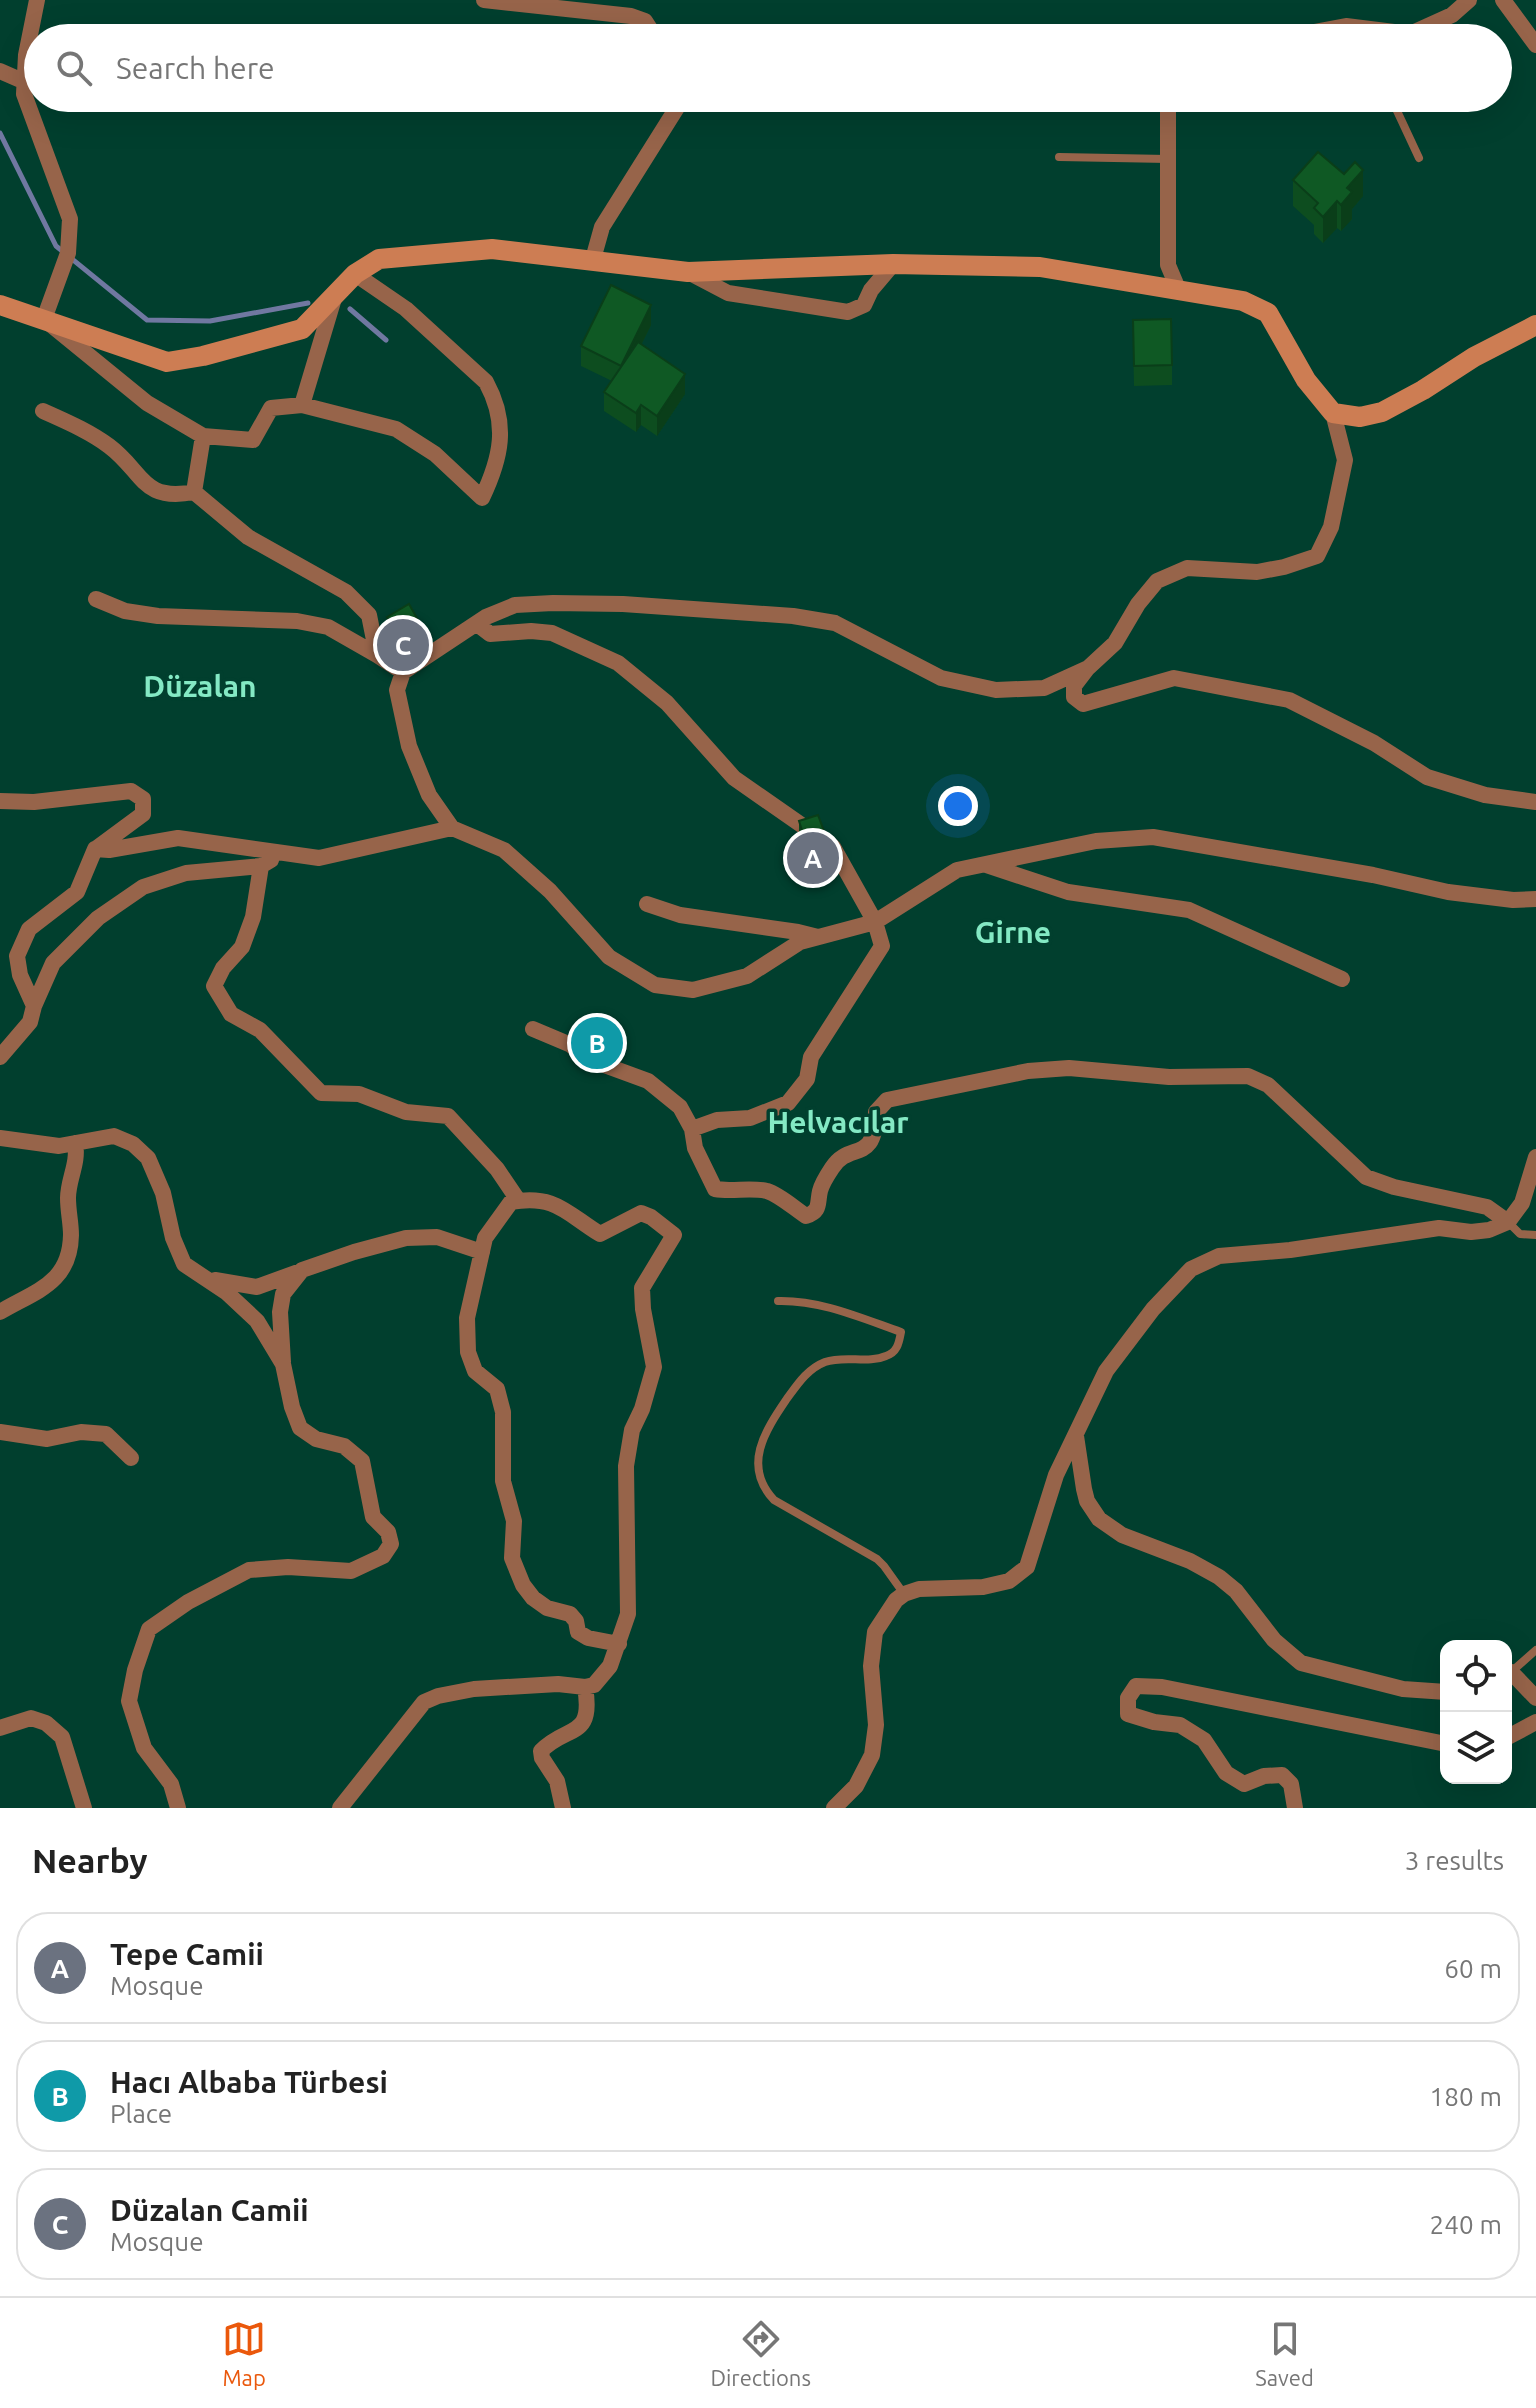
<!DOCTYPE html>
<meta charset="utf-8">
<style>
:root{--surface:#fff;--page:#f2f2f2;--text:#222;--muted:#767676;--line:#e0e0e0;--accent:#ea580c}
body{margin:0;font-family:Ubuntu,sans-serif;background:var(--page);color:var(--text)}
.controls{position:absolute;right:24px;bottom:24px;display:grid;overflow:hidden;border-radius:16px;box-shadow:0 8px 32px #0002}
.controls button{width:72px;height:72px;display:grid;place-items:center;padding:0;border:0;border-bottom:2px solid var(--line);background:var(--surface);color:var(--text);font:40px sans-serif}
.you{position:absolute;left:958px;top:806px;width:28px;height:28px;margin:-20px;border:6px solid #fff;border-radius:50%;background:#1a73e8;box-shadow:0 0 0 12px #1a73e833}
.badge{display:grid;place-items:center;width:52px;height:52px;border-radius:50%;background:var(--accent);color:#fff;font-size:26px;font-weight:700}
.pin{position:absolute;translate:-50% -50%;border:4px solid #fff;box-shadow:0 2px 8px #0006}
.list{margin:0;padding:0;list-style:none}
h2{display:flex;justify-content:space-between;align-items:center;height:104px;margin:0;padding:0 32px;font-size:34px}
h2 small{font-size:26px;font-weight:400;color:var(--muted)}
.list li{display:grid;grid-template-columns:52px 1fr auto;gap:24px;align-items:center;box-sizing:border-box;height:112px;margin:0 16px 16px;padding:0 16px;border:2px solid var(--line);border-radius:32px}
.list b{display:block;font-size:30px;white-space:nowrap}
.list p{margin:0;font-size:26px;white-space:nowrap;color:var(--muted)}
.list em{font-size:26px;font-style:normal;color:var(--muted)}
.icon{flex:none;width:44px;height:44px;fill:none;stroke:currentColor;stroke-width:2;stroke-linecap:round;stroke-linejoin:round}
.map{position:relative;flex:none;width:1536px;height:1808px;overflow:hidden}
.search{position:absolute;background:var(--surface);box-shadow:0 8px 32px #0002;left:24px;right:24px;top:24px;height:88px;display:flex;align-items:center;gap:20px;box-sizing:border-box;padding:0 28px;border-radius:44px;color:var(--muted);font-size:30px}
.sheet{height:488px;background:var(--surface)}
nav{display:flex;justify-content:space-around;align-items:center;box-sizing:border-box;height:112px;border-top:2px solid var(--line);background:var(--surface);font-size:22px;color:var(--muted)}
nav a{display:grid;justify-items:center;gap:4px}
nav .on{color:var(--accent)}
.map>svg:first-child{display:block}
</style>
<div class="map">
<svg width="1536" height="1808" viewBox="0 0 1536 1808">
<rect width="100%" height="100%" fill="#013f2e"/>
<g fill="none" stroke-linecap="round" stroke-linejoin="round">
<!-- stream -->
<path stroke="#7078a1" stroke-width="5" d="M0,133l56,113 91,74 63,1 98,-18
M350,309l36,31"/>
<!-- lane -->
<path stroke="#97644a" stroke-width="8" d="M1391,98l28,60
M1059,157l109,2
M1508,1222l12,12 16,1
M778,1301c43,-1 83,17 123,31 -2,10 -3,20 -15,24 -18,8 -41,-1 -61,6 -18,7 -28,23 -39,38 -21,31 -44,66 -12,100l103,59 7,7 20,28
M1511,1672l25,-22"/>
<!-- street -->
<path stroke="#97644a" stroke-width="16" d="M37,0l-11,55 -2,39 46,125 -2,34 -24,66 103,84 56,33 -9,56 54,45 98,55 23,23 8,40 26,17
M484,0l147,16 14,5 11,17
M1503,0l33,45
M1282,38l64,-12 64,8 42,-19 17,-15
M0,71l25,11
M1168,98v167l11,26
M593,259l9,-32 81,-129
M688,272l40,21 120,19 16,-7 7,-15 22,-26
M302,405l33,-110
M43,411c22,10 46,20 66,35 35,26 32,56 85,46
M1333,413l12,47 -14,67 -14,29 -33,11 -27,5 -70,-4 -30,13 -19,23 -23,39 -27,25 -44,20 -48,2 -55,-12 -106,-55 -42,-7 -170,-12 -70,-1 -38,2 -29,12 -83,55 -6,18 12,56 20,49 23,33 52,22 46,41 59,66 46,28 38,5 54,-14 53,-34 75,-20 82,-52 139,-29 57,-4 220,38 75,17 65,8 23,-1
M203,436l50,4 18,-32 31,-3 94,24 39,25 47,44c19,-40 27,-74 4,-116l-80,-73 -51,-35
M96,599l29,12 33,5 139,5 31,6 49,28
M477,624l13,10 41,-3 21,2 66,30 49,40 67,75 99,69 42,75 7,24 -71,111 -4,22 -19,24 -38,15 -33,2 -25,9 3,19 20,41c17,3 36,-2 52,2 13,4 28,18 39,25 15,-5 11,-12 14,-25 2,-8 8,-17 12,-23 18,-28 43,-2 44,-56l11,-12 141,-29 41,-3 100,9 79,-1 20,9 98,92 28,10 93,20 21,15
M1087,669l-13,17v11l9,7 91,-26 115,22 85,43 53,34 58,18 51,7
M0,801l34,1 97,-11 12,8v15l-46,34
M986,865l82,27 121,18 153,69
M261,866l-8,51 -11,30 -19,21 -9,18 17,28 29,16 61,63 38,1 47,18 42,4 49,53 21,31
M647,904l33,11 118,17 20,5
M34,1006l19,-43 45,-45 45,-31 43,-14 75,-7 10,-6
M533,1029l38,16 17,14 60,22 32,26 12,22
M0,1057l30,-35 4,-16 -14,-31 -3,-19 12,-27 48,-37 18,-43 14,1 69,-12 141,20 133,-30
M0,1138l59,8 55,-10 19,8 15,14 15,35 10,45 11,26 42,28 31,29 26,43 9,43 8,21 16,11 28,7 18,15 11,56 15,15 3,12 -8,12 -32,15 -63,-4 -39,3 -61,32 -39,27 -14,41 -6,31 15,47 27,36 7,24
M215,1280l42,7 44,-16
M0,1312c35,-21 70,-28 71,-77 0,-12 -3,-24 -3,-37 0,-19 11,-35 7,-55
M283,1362l-3,-50 3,-18 19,-24 52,-18 52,-14 31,-1 45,15
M0,1432l47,7 34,-7 25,2 25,24
M1076,1436l8,53 3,12 12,18 23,16 68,26 29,16 17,14 38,49 27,23 102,26 43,3
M1506,1675l5,-3 25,26
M0,1728l31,-10 15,5 16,14 22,71
M1506,1738l30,-16
M340,1808l84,-106 14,-6 36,-7 84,-5 27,3 9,-2 16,-19 18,-52 -2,-148 6,-36 10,-21 12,-42 -11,-58 -1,-21 32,-53 -23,-18 -10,-4 -41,21c-34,-21 -45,-40 -89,-32l-26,36 -18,80 1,34 7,19 22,18 6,23v69l11,40 -2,37 11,27 10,13 14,10 23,6 6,7 2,11 10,6 31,6
M563,1808l-6,-27 -15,-23 -1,-7c26,-27 53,-11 44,-64
M834,1808l22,-22 16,-31 4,-30 -5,-59 4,-34 21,-32 8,-6 15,-5 64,-2 26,-6 18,-14 29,-92 50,-104 47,-62 38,-40 28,-13 71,-6 149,-22 32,4 18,-2 19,-8 14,-19 14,-46
M1295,1808l-4,-24 -9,-9 -18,1 -20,8 -18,-11 -22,-33 -24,-15 -26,-3 -26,-8v-16l8,-12 26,1 284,57"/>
<!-- secondary -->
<path stroke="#cd7d53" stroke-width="20" d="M0,305l167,57 36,-6 99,-27 53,-55 24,-15 113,-10 196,23 205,-8 147,3 203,34 25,12 38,67 27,33 27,4 22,-5 41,-22 51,-33 62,-32"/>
</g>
<!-- wall -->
<path fill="#0d4d1f" d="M1293,180l70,16 -11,13v10l-11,12 -4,-3 -14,15 -9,-9v-9l-21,-19z
M651,325l-10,20 44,49 -28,42 -16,-11 -5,7 -32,-21v-19l8,-11 -31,-15v-20z
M1133,340l39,25v20l-38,1z
M387,617l31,30 -22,12 -9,-16z
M799,821l29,47 -20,7 -9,-27z
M584,1022l26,29 -20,6 -6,-21z"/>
<!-- shaded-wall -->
<path fill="#0a3e19" d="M1363,170v26l-11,13v10l-11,12v-26l6,-17z
M1337,201v27l-14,15v-26z
M651,305v20l-30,60v-19z
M685,374v20l-28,42v-20z
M641,405v20l-5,7v-19z
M418,620v27l-22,12v-26z
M828,842v26l-20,7v-26z
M610,1038v13l-20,6v-14z"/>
<!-- building -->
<path fill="#0f5924" stroke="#0a3e19" stroke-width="2" d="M1318,152l26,22 11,-12 8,8 -16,18 5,4 -11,13 -4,-4 -14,16 -9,-9 4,-5 -25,-23z
M611,285l40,20 -30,61 -40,-20z
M1171,319l1,46 -38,1 -1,-46z
M638,342l47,32 -28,42 -16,-11 -5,8 -32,-21z
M409,604l9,16 -22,13 -9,-16z
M818,815l10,27 -20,7 -9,-28z
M604,1017l6,21 -20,5 -6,-21z"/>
<g text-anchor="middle" stroke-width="7" stroke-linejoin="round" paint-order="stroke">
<!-- district labels -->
<g font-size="30" font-weight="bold" fill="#84e9c4" stroke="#013f2e">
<text x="200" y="697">Düzalan</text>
<text x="1013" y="943">Girne</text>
<text x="838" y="1133">Helvacılar</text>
</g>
</g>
</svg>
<div class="controls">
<button><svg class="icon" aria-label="locate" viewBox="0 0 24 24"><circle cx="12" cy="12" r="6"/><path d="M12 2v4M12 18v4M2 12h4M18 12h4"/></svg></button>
<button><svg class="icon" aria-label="layers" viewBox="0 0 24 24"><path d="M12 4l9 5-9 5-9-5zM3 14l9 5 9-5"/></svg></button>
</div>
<div class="you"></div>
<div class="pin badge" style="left:813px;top:858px;background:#6b7280">A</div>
<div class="pin badge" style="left:597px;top:1043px;background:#0f9aa8">B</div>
<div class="pin badge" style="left:403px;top:645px;background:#6b7280">C</div>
<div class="search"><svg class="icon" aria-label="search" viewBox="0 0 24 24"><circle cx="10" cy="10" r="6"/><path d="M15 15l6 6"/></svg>Search here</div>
</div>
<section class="sheet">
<h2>Nearby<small>3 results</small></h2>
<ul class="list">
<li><span class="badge" style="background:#6b7280">A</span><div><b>Tepe Camii</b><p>Mosque</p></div><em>60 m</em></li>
<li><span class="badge" style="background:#0f9aa8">B</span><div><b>Hacı Albaba Türbesi</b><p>Place</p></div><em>180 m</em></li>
<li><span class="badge" style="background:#6b7280">C</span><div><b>Düzalan Camii</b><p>Mosque</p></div><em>240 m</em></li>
</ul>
</section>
<nav>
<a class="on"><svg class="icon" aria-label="map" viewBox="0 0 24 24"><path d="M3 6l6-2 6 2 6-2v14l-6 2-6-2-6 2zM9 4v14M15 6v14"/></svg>Map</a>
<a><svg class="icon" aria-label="directions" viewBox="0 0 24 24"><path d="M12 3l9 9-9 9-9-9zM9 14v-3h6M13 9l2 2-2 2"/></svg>Directions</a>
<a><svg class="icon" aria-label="saved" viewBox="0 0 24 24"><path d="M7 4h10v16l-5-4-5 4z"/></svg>Saved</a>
</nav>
